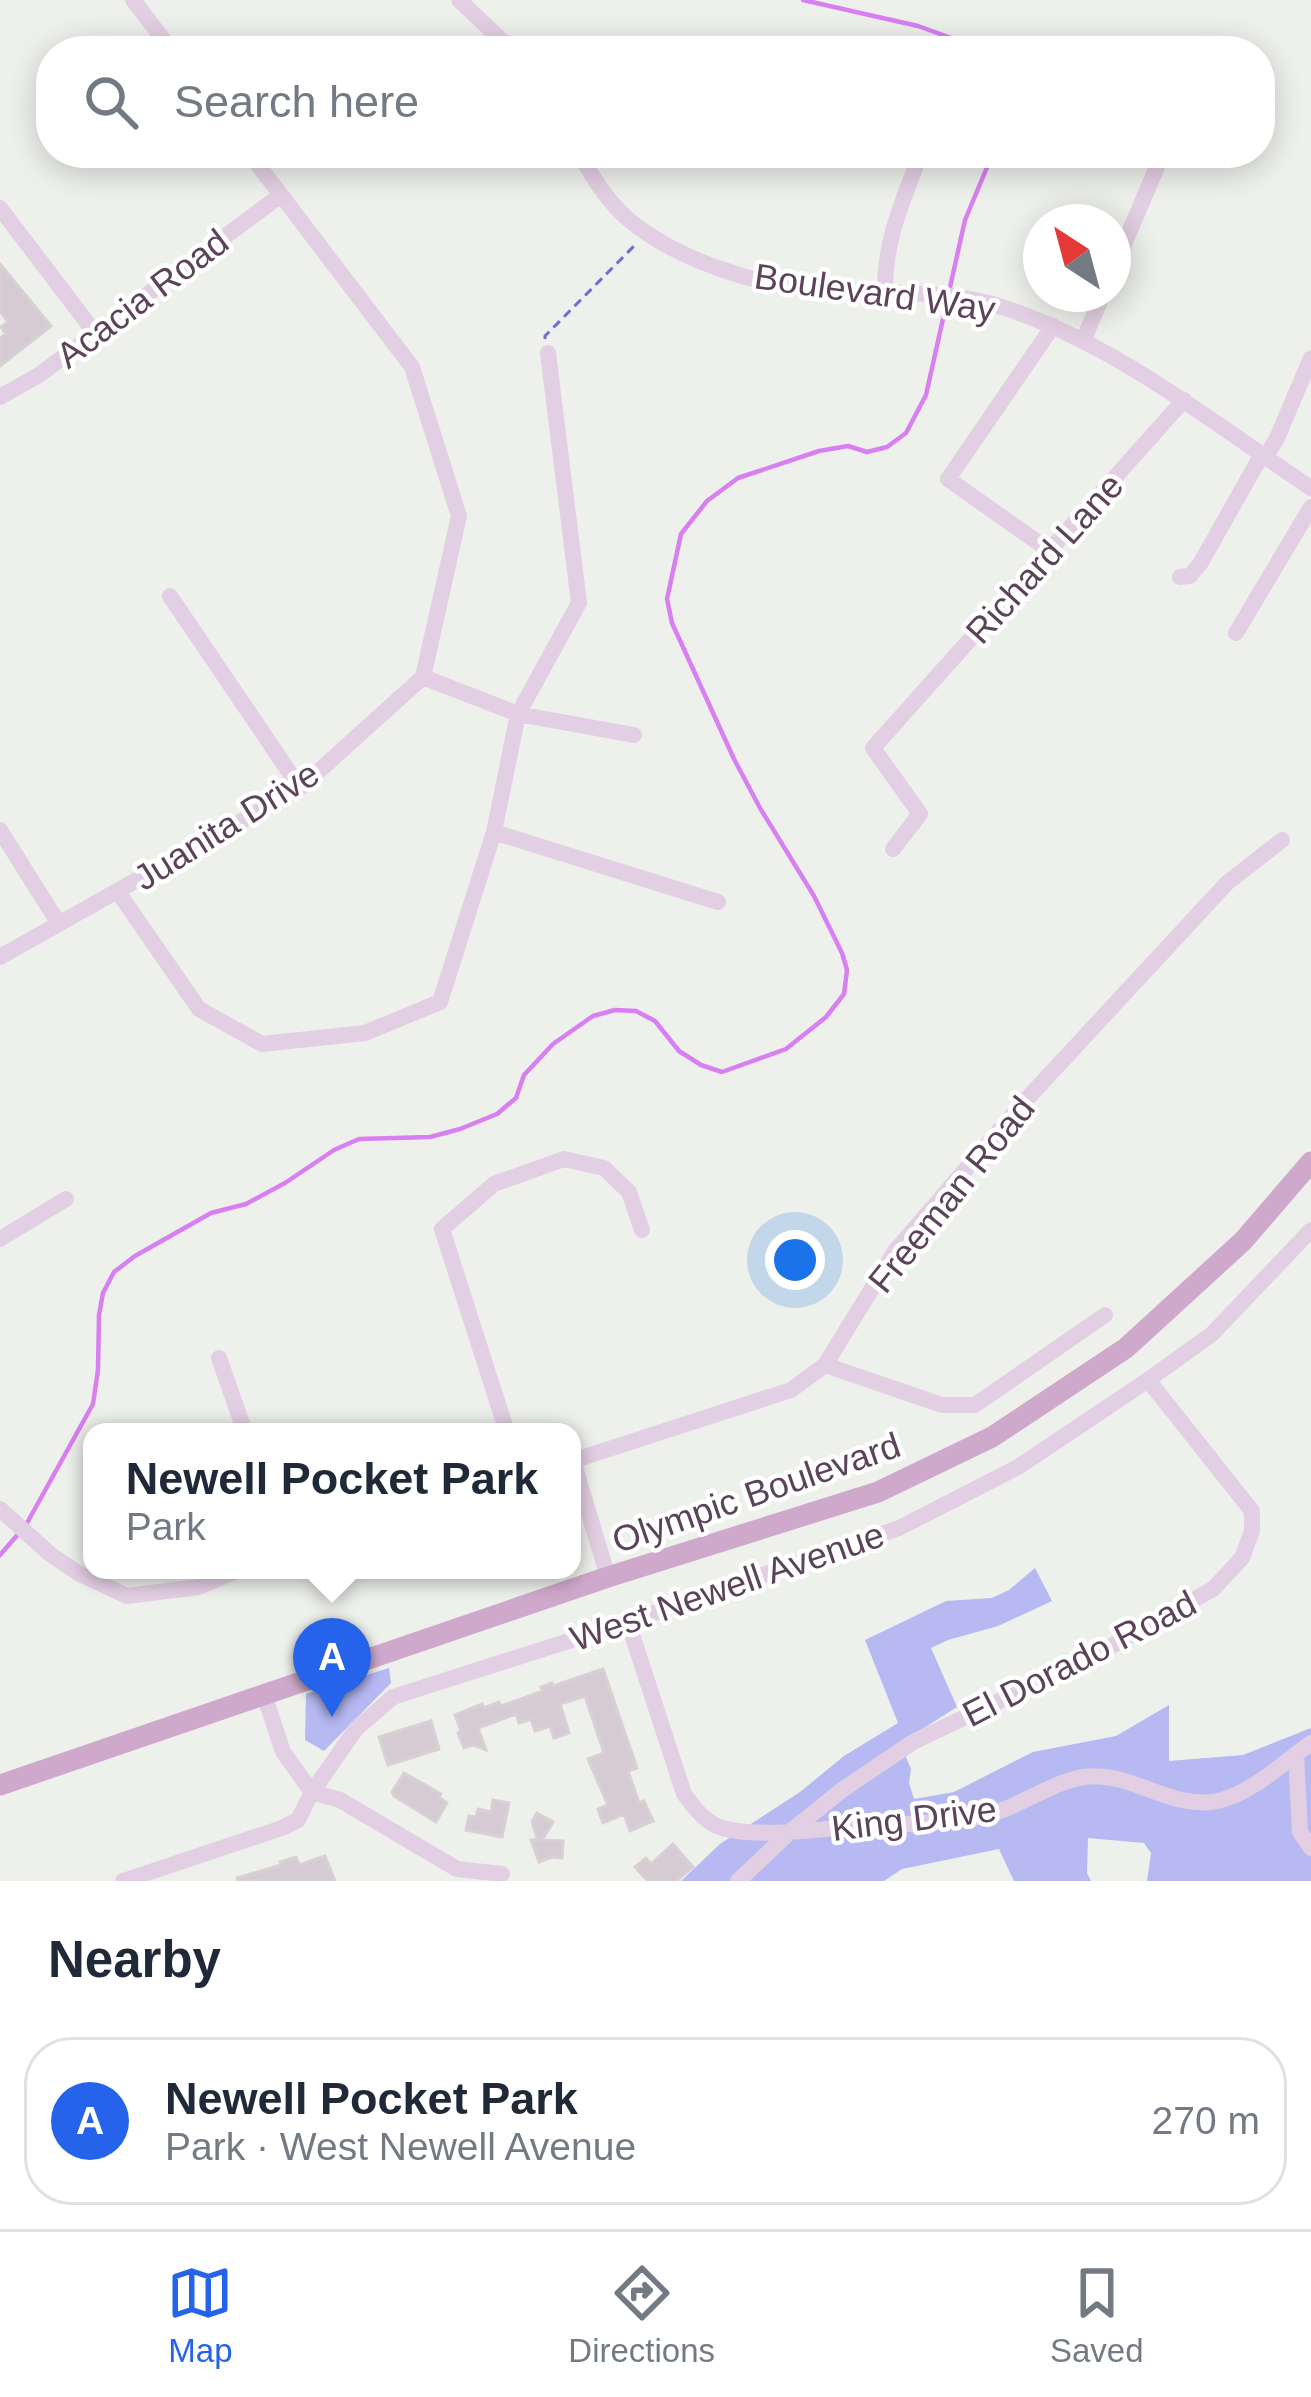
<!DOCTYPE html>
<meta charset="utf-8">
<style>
:root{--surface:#fff;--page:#f2f2f3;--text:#1f2937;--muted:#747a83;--line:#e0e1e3;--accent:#2563eb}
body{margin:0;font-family:Helvetica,sans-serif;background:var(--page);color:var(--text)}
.compass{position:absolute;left:1023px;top:204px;width:108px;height:108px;border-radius:50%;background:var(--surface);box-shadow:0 6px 30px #0003;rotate:324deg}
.you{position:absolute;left:795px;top:1260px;width:42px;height:42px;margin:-30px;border:9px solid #fff;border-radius:50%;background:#1a73e8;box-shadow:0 0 0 18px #1a73e833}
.badge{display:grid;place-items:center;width:78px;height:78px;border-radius:50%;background:var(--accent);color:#fff;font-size:39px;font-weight:700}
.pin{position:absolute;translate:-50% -99px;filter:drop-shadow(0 3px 6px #0008)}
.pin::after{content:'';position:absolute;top:63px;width:42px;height:36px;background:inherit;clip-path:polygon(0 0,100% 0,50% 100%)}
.popup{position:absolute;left:83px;top:1423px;width:498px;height:156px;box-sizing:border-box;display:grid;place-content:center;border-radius:24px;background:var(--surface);filter:drop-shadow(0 3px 9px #0005);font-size:39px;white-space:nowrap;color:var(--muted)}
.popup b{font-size:45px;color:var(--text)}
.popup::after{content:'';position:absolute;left:50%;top:100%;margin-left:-24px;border:24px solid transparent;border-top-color:var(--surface)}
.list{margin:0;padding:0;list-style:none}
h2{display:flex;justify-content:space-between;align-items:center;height:156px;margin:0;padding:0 48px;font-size:51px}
h2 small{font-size:39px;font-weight:400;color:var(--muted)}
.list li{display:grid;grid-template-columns:78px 1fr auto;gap:36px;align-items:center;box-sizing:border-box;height:168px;margin:0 24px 24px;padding:0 24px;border:3px solid var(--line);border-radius:48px}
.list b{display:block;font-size:45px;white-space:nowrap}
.list p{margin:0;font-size:39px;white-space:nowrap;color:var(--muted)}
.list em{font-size:39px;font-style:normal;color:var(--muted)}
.icon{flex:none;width:66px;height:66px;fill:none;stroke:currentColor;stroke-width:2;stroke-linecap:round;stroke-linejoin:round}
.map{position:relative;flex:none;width:1311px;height:1881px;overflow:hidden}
.search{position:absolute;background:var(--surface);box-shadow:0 6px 30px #0003;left:36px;right:36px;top:36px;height:132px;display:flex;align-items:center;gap:30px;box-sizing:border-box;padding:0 42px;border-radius:48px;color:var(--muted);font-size:45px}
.sheet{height:348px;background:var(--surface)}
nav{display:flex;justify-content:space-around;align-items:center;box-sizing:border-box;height:168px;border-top:3px solid var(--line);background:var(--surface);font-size:33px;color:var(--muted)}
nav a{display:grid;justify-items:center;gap:6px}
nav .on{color:var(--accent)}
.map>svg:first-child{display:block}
</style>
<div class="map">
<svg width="1311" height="1881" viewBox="0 0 1311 1881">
<rect width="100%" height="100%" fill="#eef0ec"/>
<!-- green -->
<path fill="#b6b9f2" d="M1035,1568l17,33 -54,25 -50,14 -17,8 26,59 -57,36 11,26 -2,14 5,16 40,-7 79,-40 83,-16 53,-31v56l74,-6 68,-27v153h-164l4,-28 -7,-10 -56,-5 -1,35 4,8h-77l-15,-32 -97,20 -18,12h-203l39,-37 80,-52 44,-36 54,-33 -33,-83 81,-39 46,-3 17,-8z
M389,1668l2,15 -67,68 -19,-11 1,-46z"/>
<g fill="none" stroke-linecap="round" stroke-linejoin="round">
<!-- stream -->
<path stroke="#d87ff2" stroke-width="4.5" d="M803,0l115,26 69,25
M27,1523l66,-119 5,-34 1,-55 4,-22 11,-21 21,-16 76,-43 35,-9 39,-21 49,-33 25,-11 71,-2 30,-8 37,-15 19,-16 8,-23 29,-31 40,-28 22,-6 21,1 19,10 24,30 22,14 21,7 64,-23 40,-32 18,-23 3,-24 -5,-17 -28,-57 -54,-88 -26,-49 -62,-136 -5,-24 14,-65 26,-33 31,-23 81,-27 29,-5 19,6 20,-5 19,-14 20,-38 39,-175 28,-67
M0,1555l20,-23"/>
</g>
<!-- building -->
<path fill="#d5ccd3" stroke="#d9d0d6" stroke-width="3" d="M0,264l51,62 -51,40v-28l6,-4 -5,-7 7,-5 -8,-11z
M603,1669l34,99 -9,3 11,32 5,-2 9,20 -23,10 -6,-17 -21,9 -5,-14 10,-4 -20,-46 16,-6 -19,-57 -25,8 9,29 -15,5 -4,-12 -15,5 -4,-12 -12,4 -3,-9 -38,14 8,22 -13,-5 -9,3 -6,-15 3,-2 -6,-16 27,-11 2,4 15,-6 2,4 42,-15 -2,-4 11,-4 1,3z
M431,1721l8,28 -51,16 -9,-28z
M404,1773l37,21 -2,3 8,6 -11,19 -42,-26 -2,-4z
M493,1800l16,3 -7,34 -36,-7 3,-14 7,1 2,-8 13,3z
M537,1813l16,9 -11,18 21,1 -1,17 -10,-1 -13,5 -8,-22h7l-6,-18z
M673,1844l20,23 -17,14h-28l-13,-14 11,-9 5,6z
M325,1856l10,25h-97l-1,-3 44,-13 -1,-3 16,-5 3,8z"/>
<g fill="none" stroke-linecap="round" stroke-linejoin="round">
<!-- path -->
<path stroke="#736cd2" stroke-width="3" stroke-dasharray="9 6" stroke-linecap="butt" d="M545,339v-3l92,-93"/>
<!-- minor -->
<path stroke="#e3cfe3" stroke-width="16" d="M133,0l39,51
M459,0l54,51
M579,153c13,24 28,48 49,66 48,41 133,68 195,72 59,3 124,-3 182,17 113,38 208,115 306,180
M768,153l8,2
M0,208l95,125
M1113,270l50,-117
M885,293c-1,-52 18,-93 36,-140
M1083,341l20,-47
M0,397l39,-22 242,-180
M1265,458l12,-20 34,-80
M1050,551l-102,-72 105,-153
M1180,577l10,-1 10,-12 61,-108
M170,596l130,192
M1236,633l75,-126
M423,677l95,37 116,21
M0,830l59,94
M494,832l224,70
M893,849l27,-35 -47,-66 311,-348
M118,892l81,117 63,35 103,-11 75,-31 54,-170 24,-118 61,-111 -31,-250
M0,957l300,-169 123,-111 36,-161 -47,-149 -163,-214
M0,1239l66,-40
M219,1358l26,74
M825,1365l117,40h33l130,-90
M507,1432l-65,-203 52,-45 70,-25 40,9 25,24 13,38
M572,1461l219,-71 34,-25 70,-114 130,-150 202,-218 55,-43
M573,1461l35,116
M0,1509l50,45 28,19 49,23 72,-9 40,-17
M628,1622l56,172c9,12 19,26 33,32 35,14 107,2 146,0 39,-3 80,-1 119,-10 36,-7 66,-33 102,-39 47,-7 87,34 134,24 34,-8 65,-38 93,-58
M264,1694l19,58 29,40 28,8 117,69 45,5
M1296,1754l4,78 11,16
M123,1881l159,-53 16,-8 14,-28 44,-63 37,-32 235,-75 271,-94 119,-61 130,-87 64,-46 99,-104
M738,1881l53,-50 51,-41 71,-48 186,-89 114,-64 29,-31 10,-27v-20l-104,-131"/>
<!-- major -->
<path stroke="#cea9cc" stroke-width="21" d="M0,1785l608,-208 270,-85 114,-55 134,-89 117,-107 68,-79"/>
</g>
<g text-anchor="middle" stroke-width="9" stroke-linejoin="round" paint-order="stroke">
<!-- street labels -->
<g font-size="36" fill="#5b435a" stroke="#fff">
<text transform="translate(875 292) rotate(8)" y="13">Boulevard Way</text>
<text transform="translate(142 298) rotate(-37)" y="13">Acacia Road</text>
<text transform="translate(1044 558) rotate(-48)" y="13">Richard Lane</text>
<text transform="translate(226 825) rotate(-32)" y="13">Juanita Drive</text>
<text transform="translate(951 1194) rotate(-51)" y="13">Freeman Road</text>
<text transform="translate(756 1492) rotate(-19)" y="13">Olympic Boulevard</text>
<text transform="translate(727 1586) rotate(-19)" y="13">West Newell Avenue</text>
<text transform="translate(1079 1658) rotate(-27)" y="13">El Dorado Road</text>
<text transform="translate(914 1818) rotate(-7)" y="13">King Drive</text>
</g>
</g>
</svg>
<svg class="compass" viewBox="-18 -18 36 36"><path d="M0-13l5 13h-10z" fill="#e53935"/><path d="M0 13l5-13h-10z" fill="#747a83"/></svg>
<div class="you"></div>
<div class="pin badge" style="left:332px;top:1717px">A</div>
<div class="popup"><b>Newell Pocket Park</b>Park</div>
<div class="search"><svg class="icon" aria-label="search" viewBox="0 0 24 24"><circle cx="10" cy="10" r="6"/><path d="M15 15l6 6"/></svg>Search here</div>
</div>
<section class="sheet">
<h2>Nearby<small></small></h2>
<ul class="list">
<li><span class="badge">A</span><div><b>Newell Pocket Park</b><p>Park · West Newell Avenue</p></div><em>270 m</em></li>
</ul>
</section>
<nav>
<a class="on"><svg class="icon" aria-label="map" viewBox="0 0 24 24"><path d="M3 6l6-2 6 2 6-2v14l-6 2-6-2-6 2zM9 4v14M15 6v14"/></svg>Map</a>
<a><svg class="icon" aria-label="directions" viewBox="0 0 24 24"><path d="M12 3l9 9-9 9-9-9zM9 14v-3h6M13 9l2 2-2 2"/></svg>Directions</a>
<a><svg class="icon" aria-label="saved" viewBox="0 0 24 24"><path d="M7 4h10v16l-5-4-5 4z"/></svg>Saved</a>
</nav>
